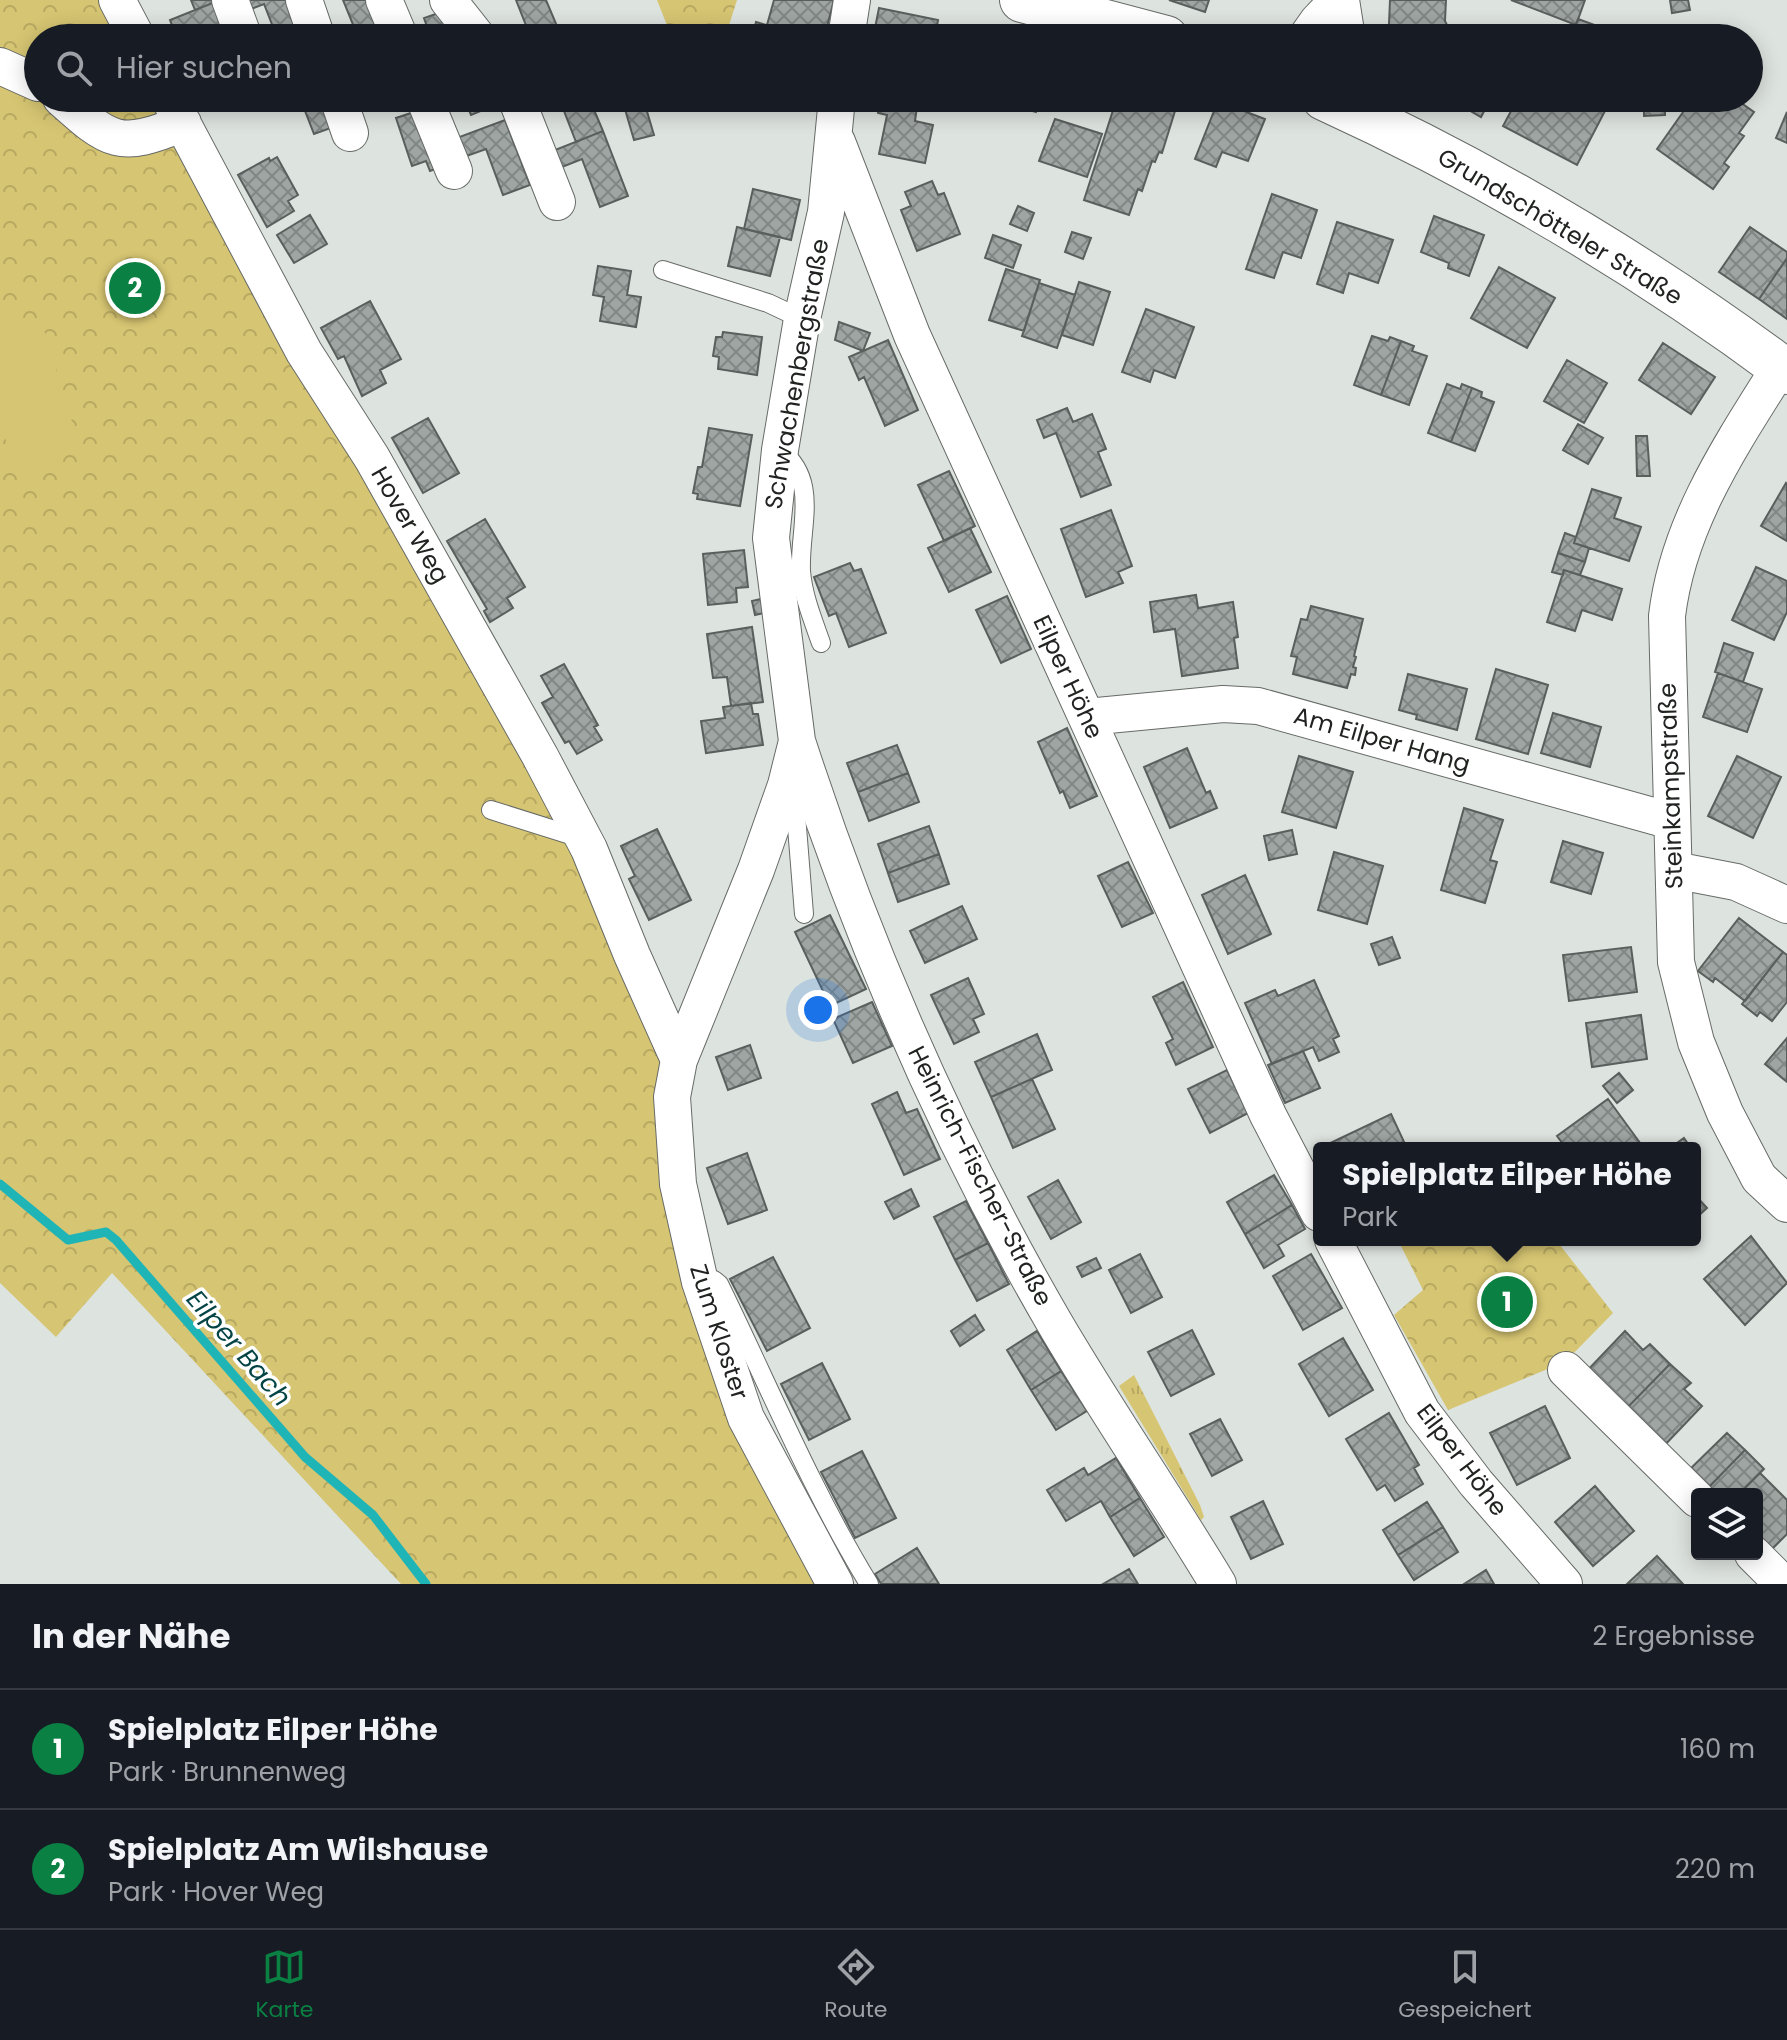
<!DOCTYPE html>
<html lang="de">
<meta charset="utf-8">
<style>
:root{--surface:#171b24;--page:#20242c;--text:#f1f3f6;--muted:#9ea1a6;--line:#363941;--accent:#0b8043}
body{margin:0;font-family:Poppins,sans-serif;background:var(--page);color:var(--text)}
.controls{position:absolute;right:24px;bottom:24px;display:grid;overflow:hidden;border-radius:8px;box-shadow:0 4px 20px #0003}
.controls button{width:72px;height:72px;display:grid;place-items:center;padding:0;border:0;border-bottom:2px solid var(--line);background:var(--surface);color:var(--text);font:40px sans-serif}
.you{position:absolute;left:818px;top:1010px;width:28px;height:28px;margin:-20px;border:6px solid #fff;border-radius:50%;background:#1a73e8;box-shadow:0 0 0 12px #1a73e833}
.badge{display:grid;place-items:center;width:52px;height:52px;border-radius:50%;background:var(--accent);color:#fff;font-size:26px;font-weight:700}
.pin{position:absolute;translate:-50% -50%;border:4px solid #fff;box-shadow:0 2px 8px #0006}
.popup{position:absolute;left:1313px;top:1142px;width:388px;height:104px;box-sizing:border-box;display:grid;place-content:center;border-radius:8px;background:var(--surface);filter:drop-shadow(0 2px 6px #0005);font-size:26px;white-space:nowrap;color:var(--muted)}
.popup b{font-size:30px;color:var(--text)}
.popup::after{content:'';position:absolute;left:50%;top:100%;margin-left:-16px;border:16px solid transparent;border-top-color:var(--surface)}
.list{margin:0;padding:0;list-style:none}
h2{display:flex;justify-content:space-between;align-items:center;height:104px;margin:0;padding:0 32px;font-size:34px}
h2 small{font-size:26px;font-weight:400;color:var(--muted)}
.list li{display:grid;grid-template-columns:52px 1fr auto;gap:24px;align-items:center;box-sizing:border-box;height:120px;padding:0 32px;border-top:2px solid var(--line)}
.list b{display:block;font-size:30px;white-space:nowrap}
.list p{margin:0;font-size:26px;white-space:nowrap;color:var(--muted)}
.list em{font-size:26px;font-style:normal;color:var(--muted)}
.icon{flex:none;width:44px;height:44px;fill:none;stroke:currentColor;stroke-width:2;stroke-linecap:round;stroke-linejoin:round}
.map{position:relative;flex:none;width:1787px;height:1584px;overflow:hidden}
.search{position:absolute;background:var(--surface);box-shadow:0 4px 20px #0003;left:24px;right:24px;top:24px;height:88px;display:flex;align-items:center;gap:20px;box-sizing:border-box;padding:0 28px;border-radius:44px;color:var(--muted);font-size:30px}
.sheet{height:344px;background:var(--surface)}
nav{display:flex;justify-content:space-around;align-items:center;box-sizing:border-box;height:112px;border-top:2px solid var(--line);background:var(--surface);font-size:22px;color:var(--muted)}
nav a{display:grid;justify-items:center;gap:4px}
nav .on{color:var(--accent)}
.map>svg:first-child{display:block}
</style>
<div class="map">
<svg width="1787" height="1584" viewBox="0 0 1787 1584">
<defs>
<pattern id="grass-tufts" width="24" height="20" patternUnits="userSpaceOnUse" patternTransform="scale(2)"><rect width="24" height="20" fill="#d6c572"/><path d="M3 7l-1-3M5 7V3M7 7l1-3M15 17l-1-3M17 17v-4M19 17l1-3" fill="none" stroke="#b7a962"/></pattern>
<pattern id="forest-crowns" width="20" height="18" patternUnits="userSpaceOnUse" patternTransform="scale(2)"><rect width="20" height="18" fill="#d6c572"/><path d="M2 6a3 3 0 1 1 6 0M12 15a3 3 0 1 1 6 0" fill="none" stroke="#b7a962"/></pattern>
<pattern id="building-cross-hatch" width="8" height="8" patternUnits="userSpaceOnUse" patternTransform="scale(2)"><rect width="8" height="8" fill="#9ea5a3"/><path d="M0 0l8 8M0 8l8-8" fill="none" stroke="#808684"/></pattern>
</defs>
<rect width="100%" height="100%" fill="#dde3de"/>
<!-- grass -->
<path fill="url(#grass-tufts)" d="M1134,1375l66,130 4,12 -3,3 -82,-134z"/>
<!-- forest -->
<path fill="url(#forest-crowns)" d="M0,0h117l20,38h-99v60h131l203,360 307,602 21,222 135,302h-434l-289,-311 -56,64 -56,-54z
M657,0h80l-12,38h-53z
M1398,1240h158l57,73 -48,49 -117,48 -54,-95 29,-25z"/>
<!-- garden -->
<path fill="#d6c572" d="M40,317l41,134 -66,20 -15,-51v-91z"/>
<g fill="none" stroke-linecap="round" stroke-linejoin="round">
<!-- stream -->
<path stroke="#1fb5b7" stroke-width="9" d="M0,1184l68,56 38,-8 10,8 189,217 68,58 53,69"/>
</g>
<!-- building -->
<path fill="url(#building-cross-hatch)" stroke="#595f5d" stroke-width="2" d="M191,0h29l-25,10z
M220,0l17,38h-31l-4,-9 -25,9 -7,-18z
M236,0h57l7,38h-11l-3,-10 -11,4 -11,-28 -23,9z
M343,0h32l8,21 -27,11z
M516,0h30l16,38h-31z
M774,0h60l-10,38h-10l-47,-13z
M1169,0h40l-4,12z
M1390,0h56l-1,21 5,10 8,7h-65l-4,-14z
M1511,0h74l-9,25z
M1670,0h18l2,10 -18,3z
M879,8l59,12 -3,18h-62z
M447,10l10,28h-26l-7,-20z
M1578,19l25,9 -4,10h-29z
M756,22l39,11 -2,5h-41z
M1488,30l14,7 1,1h-19z
M300,98h32l10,26 -28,10z
M464,98h32l2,6 -27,11z
M559,98h30l14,33 -27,11z
M643,98l11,37 -20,5 -12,-41z
M876,98h34l-2,7 9,2 -2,14 18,4 -8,38 -46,-9 8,-39 -9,-2z
M1004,98h37l-5,14 -34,-10z
M1117,98h62l-17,55 -3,-1 -4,10 -3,-1 -10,30 -4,-2 -9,26 -45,-15z
M1448,98h43l-10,19z
M1518,98h67l21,11 -29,56 -74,-39z
M1644,98h21v17l-21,1z
M1693,98h41l20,14 -15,21 5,3 -20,27 5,4 -16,22 -56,-40z
M1218,101l47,18 -17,42 -26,-9 -6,15 -21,-8z
M423,109l21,57 -14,5 -4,-10 -14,5 -16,-48z
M1787,112v31l-11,-5z
M1055,119l47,15 -15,43 -48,-16z
M505,120l25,65 -27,10 -17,-46 -25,9 -7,-19z
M603,131l25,65 -28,11 -18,-48 -25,10 -7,-17z
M277,157l21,38 -10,6 6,10 -27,16 -29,-52 31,-17 1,3z
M932,181l6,14 6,-2 16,41 -43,17 -16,-41 10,-4 -6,-14z
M753,189l47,11 -9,40 -47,-11z
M1272,194l45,16 -16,48 -18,-6 -9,26 -28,-9z
M1018,206l16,7 -7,18 -17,-7z
M310,215l17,29 -33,19 -17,-28z
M1434,216l50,19 -15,41 -21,-8 1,-5 -28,-11z
M1337,222l56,18 -15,43 -29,-10 -6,20 -26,-9z
M737,227l43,10 -10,39 -42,-10z
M1750,227l37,25v6l-28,41 -40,-27z
M1072,232l19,6 -8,21 -18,-7z
M993,235l28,10 -8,23 -28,-10z
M1787,258v61l-28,-20z
M598,266l33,5 -4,24 14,2 -5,30 -36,-6 4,-24 -11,-2z
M1499,267l56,31 -28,50 -56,-30z
M1006,269l34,11 -16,51 -35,-11z
M1079,282l31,10 -17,53 -31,-10z
M1039,283l36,12 -18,53 -35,-12z
M370,301l31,58 -21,11 6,13 -24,13 -18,-40 -6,3 -17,-31z
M1146,309l48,18 -19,51 -21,-8 -4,12 -28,-10z
M839,322l31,11 -7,18 -28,-11z
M723,332l39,5 -5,38 -39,-6 1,-12 -6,-1 3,-19h6z
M1372,336l16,5 2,-4 11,4 -20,54 -27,-10z
M888,340l30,70 -33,16 -21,-49 -5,3 -10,-23z
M1401,341l13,5 -2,5 15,5 -18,49 -28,-10z
M1663,343l52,34 -24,37 -52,-34z
M1567,360l40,23 -23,40 -40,-22z
M1447,384l13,5 2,-5 10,4 -21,54 -23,-9z
M1472,388l10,4 -1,5 13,5 -19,49 -24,-9z
M1067,408l6,14 19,-8 14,35 -8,3 13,33 -30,12 -25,-64 -12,5 -7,-18z
M428,418l31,55 -36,20 -31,-55z
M1578,424l25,14 -15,26 -25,-14z
M709,428l43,7 -12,71 -43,-7 1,-5 -5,-1 5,-26h4z
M1636,436h11l3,40h-13z
M949,471l26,55 -31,15 -26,-56z
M1786,483l1,1v57l-26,-15z
M1592,489l29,9 -7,20 27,9 -12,34 -55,-18z
M1111,510l21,56 -14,6 5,11 -37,14 -25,-68z
M485,519l40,68 -18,11 6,10 -23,14 -6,-11 3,-2 -40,-68z
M970,528l21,44 -42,20 -21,-44z
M1565,533l11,4 -2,6 15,5 -4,14 -27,-9z
M744,550l4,37 -12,1 1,14 -29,3 -5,-51z
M1558,553l27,9 -5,13 -16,-5 -1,5 -11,-3z
M850,563l4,8 7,-2 25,64 -37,14 -13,-34 -7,3 -15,-39z
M1756,567l31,14v31l-13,28 -42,-20z
M1564,570l58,19 -10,31 -30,-10 -7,21 -28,-9z
M1196,595l2,13 35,-6 5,35 -4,1 4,30 -56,8 -7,-47 -21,3 -4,-30z
M1007,596l24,53 -30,14 -25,-53z
M761,599l3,14 -9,2 -3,-14z
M1311,606l52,13 -9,37 2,1 -3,10 3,1 -1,7 -4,-1 -4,14 -54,-14 4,-17 -6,-1 10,-37 6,1z
M752,627l11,75 -32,4 -4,-29 -14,1 -6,-44z
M1724,643l29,10 -10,29 -28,-10z
M564,664l34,61 -4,2 8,13 -25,14 -8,-13 -4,2 -23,-40 11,-6 -12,-21z
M1496,669l52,16 -20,69 -52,-15z
M1718,673l44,16 -15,43 -44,-15z
M1408,674l59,15 -10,41 -41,-11 1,-4 -18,-5z
M751,703l2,11h5l5,31 -57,8 -5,-32 24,-3 -2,-11z
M1553,713l48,14 -11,40 -49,-14z
M1067,728l30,68 -27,12 -7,-17 -3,2 -22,-51z
M897,745l11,28 -50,19 -11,-29z
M1187,748l19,45 4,-2 7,17 -47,20 -26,-61z
M1299,756l54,16 -17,56 -54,-16z
M1737,756l44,21 -28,61 -45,-22z
M908,773l11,29 -50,19 -11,-29z
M1464,808l39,12 -13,40 7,2 -12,41 -44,-13z
M929,826l10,28 -51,19 -10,-29z
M657,829l34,71 -42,20 -20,-41 6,-3 -14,-30z
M1292,830l5,24 -28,6 -5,-24z
M1563,841l40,12 -12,41 -40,-12z
M1334,852l49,14 -16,58 -49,-14z
M939,854l10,30 -51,18 -10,-29z
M1128,862l25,51 -31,14 -24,-51z
M1245,875l26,59 -43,20 -26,-59z
M962,906l15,33 -52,24 -15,-32z
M830,915l36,74 -36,17 -35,-74z
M1739,918l44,34 -38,49 -30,-23 -2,4 -15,-11z
M1392,937l8,21 -21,7 -8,-21z
M1631,947l6,45 -68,9 -6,-46z
M1783,952l4,3v47l-15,19 -12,-9 -3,4 -15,-12z
M968,978l16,36 -11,5 6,13 -25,12 -23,-49z
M1314,980l25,56 -6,3 6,13 -20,9 -6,-14 -41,17 -27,-61 30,-13 3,6z
M1183,982l30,65 -37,18 -10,-22 7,-4 -20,-42z
M872,1002l20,44 -39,17 -20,-44z
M1641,1015l6,44 -55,8 -6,-44z
M1037,1034l15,36 -61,27 -16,-35z
M1787,1038v44l-22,-18z
M750,1045l11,33 -33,12 -12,-33z
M1303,1051l17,37 -35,15 -17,-38z
M1227,1070l21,43 -38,20 -22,-44z
M1619,1073l14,17 -16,13 -14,-17z
M1032,1079l23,50 -42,19 -22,-51z
M897,1092l9,21 11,-4 23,50 -36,16 -32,-71z
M1608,1099l35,48 -77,1 -9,-12z
M1391,1114l14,30 -8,4h-77z
M1684,1138l7,10h-21z
M747,1153l20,57 -39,14 -21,-56z
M1274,1175l18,30 -47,29 -18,-32z
M1058,1180l23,42 -30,17 -23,-42z
M911,1189l8,17 -25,13 -9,-17z
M1695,1195l12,13 -12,11z
M966,1201l22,42 -33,17 -21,-43z
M1292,1205l13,24 -27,16 6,11 -20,12 -19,-34z
M1751,1236l36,47 -42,42 -41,-46z
M988,1243l21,41 -32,17 -22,-41z
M1140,1254l22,43 -31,16 -22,-43z
M1311,1254l31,54 -39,22 -30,-54z
M773,1257l37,71 -43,23 -37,-72z
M1096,1258l5,10 -19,9 -5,-10z
M975,1315l9,15 -24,16 -9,-15z
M1192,1330l22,44 -43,22 -23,-44z
M1037,1331l24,40 -30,19 -24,-40z
M1625,1331l18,19 7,-6 20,20 -48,49 -39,-38z
M1343,1338l30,52 -44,26 -30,-52z
M822,1363l28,56 -41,21 -28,-56z
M1670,1364l21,19 -7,6 18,17 -42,44 -38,-37z
M1061,1371l26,40 -31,19 -25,-40z
M1545,1406l25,52 -53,27 -27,-52z
M1389,1413l30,52 -5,3 9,16 -28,17 -10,-16 -8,5 -31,-51z
M1220,1419l22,41 -30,16 -22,-42z
M1727,1433l18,17 -39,40 -19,-18z
M1745,1450l19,19 -25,25h-29l-4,-4z
M862,1451l34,67 -41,20 -34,-66z
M1116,1458l24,40 -30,19 -9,-16 -35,20 -19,-31 37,-22 4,7z
M1760,1473l27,27v34l-22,22 -8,-8v-54h-18z
M1595,1486l39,45 -41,35 -38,-44z
M1140,1498l24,39 -30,19 -24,-39z
M1263,1501l20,43 -32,15 -20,-42z
M1427,1502l16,25 -45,28 -15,-25z
M1443,1527l15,25 -44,28 -16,-25z
M917,1548l22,36h-58l-6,-10z
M1657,1556l26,28h-56z
M1129,1569l9,15h-35z
M1486,1570l8,14h-30z"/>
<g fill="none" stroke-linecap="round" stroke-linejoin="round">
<!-- service casing -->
<g stroke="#676b67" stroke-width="20">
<path id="service" d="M663,270l105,33 34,16
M780,450c40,31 19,77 21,121 2,25 12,49 20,72
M794,790l10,124
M491,810l89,28
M703,1281l11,-1 5,4c49,100 92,205 150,300"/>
</g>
<!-- minor casing -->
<g stroke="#676b67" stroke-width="38">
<path id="minor" d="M117,0l20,38
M230,0l14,38
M304,0l13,38
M384,0l16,38
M448,0l30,38
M1341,0l6,38
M846,38l6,-38
M1306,38l12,-17 20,-21
M0,66l38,17
M61,98c49,44 58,52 122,25
M169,98l135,254 68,106 168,298 49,93 43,106 47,105
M338,98l12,35
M424,98l30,73
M516,98l41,104
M837,142l75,193 356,780 51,98
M1780,367c-49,78 -102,156 -113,249l9,346 20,80 29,71 34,65 28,26
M1087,717l136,-13 35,2 413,115
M797,741c65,201 151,398 257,581 52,89 111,174 164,262
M1674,870l62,12 51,23
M1333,1240l89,172 54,71 88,101
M1566,1370l131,129
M1753,1554l30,30
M835,1584l-89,-166 -46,-136 -22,-98 -6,-87 7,-37 77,-190 30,-85 11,-44 -26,-203 9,-88 22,-131 24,-107 11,-114"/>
</g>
<!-- primary casing -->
<g stroke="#676b67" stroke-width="46">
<path id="primary" d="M1022,0l144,38
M1324,98c162,74 319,167 463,274"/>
</g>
<!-- service -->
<use href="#service" stroke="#fff" stroke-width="18"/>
<!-- minor -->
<use href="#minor" stroke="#fff" stroke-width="36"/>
<!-- primary -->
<use href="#primary" stroke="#fff" stroke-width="44"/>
</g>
<g text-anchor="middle" stroke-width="7" stroke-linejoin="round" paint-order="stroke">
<!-- street labels -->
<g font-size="24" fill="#212321" stroke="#fff">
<text transform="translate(1560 227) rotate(31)" y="8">Grundschötteler Straße</text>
<text transform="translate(797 374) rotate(-80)" y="8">Schwachenbergstraße</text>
<text transform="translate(410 525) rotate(60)" y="8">Hover Weg</text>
<text transform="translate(1068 677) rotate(65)" y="8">Eilper Höhe</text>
<text transform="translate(1382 740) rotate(16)" y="8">Am Eilper Hang</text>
<text transform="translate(1671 786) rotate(-92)" y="8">Steinkampstraße</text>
<text transform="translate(980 1176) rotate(63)" y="8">Heinrich-Fischer-Straße</text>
<text transform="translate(719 1332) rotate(72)" y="8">Zum Kloster</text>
<text transform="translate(1462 1460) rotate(53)" y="8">Eilper Höhe</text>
</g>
<!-- water labels -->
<g font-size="26" font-style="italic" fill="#054445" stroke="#fff">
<text transform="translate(239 1348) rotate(49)" y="9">Eilper Bach</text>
</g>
</g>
</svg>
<div class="controls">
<button><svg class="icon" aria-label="layers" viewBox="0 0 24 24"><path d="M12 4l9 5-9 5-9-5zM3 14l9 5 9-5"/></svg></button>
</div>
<div class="you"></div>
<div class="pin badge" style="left:1507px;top:1302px">1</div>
<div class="popup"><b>Spielplatz Eilper Höhe</b>Park</div>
<div class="pin badge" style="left:135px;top:288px">2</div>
<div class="search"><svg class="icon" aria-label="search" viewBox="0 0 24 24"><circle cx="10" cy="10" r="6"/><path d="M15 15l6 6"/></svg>Hier suchen</div>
</div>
<section class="sheet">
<h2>In der Nähe<small>2 Ergebnisse</small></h2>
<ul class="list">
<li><span class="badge">1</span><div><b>Spielplatz Eilper Höhe</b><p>Park · Brunnenweg</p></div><em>160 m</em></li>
<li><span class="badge">2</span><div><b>Spielplatz Am Wilshause</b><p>Park · Hover Weg</p></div><em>220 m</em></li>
</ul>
</section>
<nav>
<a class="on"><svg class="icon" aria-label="map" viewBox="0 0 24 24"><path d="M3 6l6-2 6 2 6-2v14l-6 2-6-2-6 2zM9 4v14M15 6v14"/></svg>Karte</a>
<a><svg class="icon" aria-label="directions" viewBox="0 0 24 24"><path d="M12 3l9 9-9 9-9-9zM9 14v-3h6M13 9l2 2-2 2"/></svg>Route</a>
<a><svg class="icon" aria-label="saved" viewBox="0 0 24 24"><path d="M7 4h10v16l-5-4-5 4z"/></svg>Gespeichert</a>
</nav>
